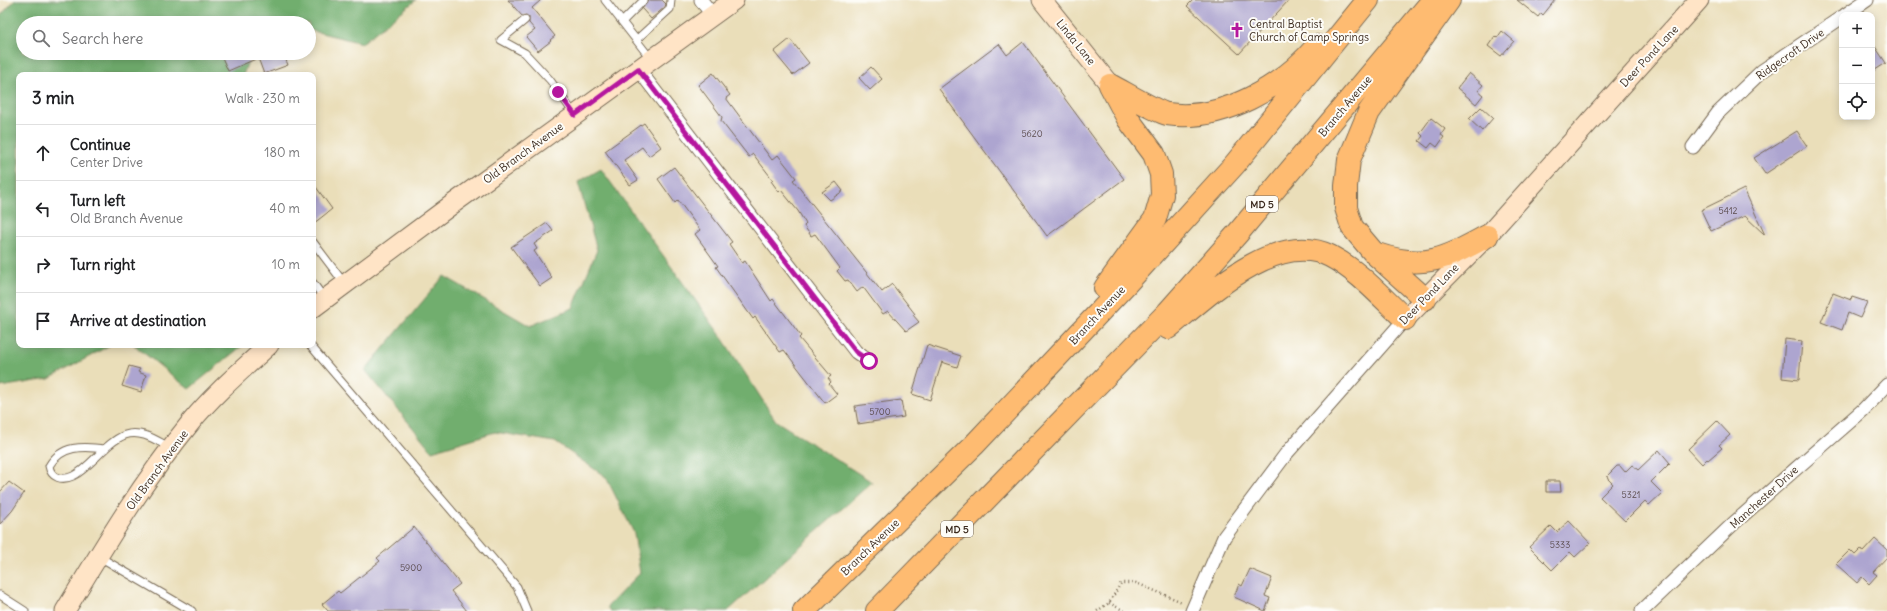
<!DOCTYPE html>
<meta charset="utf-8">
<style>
:root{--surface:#fff;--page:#f6f6f6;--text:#202124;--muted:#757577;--line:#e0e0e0}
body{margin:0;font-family:Delius,sans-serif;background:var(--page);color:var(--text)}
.controls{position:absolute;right:12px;top:12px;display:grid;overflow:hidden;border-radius:8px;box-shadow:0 2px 10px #0003}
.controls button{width:36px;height:36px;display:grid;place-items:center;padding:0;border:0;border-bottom:1px solid var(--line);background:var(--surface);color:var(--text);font:20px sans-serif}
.stop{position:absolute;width:12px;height:12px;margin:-9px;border:3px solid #b5179e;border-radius:50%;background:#fff}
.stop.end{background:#b5179e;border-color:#fff;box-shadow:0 1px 4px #0008}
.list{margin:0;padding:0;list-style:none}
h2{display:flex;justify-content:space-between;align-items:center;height:52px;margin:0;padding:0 16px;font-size:17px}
h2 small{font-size:13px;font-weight:400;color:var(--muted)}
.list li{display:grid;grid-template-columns:26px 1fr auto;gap:12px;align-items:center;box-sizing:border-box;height:56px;padding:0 16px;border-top:1px solid var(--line)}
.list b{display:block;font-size:15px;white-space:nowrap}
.list p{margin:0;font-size:13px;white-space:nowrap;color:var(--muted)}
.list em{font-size:13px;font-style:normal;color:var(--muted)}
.icon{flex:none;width:22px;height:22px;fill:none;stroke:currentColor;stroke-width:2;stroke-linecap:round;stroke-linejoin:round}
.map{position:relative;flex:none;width:1887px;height:611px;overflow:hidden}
.search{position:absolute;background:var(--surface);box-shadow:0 2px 10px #0003;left:16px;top:16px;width:300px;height:44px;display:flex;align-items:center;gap:10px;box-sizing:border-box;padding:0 14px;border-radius:22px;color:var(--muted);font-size:15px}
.panel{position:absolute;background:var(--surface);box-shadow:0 2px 10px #0003;left:16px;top:72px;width:300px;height:276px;border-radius:8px}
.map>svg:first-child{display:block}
</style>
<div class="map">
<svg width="1887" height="611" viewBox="0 0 1887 611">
<rect width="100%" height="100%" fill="#fdfcf7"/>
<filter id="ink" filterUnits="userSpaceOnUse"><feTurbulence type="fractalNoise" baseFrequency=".025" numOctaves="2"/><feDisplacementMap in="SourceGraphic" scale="8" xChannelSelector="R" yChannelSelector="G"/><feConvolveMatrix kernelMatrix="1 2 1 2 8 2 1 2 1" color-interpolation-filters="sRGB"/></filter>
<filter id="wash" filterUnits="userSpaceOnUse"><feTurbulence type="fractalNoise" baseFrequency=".012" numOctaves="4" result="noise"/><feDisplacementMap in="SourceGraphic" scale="16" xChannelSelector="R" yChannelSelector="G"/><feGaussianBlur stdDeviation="0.9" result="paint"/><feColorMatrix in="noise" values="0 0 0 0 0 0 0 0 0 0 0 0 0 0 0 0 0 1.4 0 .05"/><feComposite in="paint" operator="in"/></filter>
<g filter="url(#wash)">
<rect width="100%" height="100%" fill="#eadeb9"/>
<!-- forest -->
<path fill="#71ae6e" stroke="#566c46" d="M15,0h401l-54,43 -53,-13v-7h-29l-13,-3 -2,3h-242v30h228l-8,22h-224v270h91l-61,34 -49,8v-371z
M601,169l118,164 57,88 96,61 -144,129h-118l-3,-4 33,-34 -6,-40 -28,-56 -51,-35 -60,-10 -63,19 -67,-81 79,-94 86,50 43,-18 24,-58 -19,-68z
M134,345h109l-54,44z"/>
<g id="blocks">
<!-- building -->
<path fill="#ada5d0" d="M508,0h33l-9,8 23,28 -5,4 1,1 -13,10 -12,-14 9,-7 -6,-7v-6l-3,-2 -4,1z
M649,0h13l4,4 -1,3 -14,12 -9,-10z
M1193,0h96l-50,54 -52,-48z
M1517,0h38l-12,15 -2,-2 -3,4z
M1502,31l12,10 -13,15 -13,-10 7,-10 2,2z
M790,39l19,24 -16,12 -19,-23z
M1023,42l101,137 -77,57 -108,-147 60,-45 8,11z
M1872,42l14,21 -14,9z
M220,53h63l5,12 -24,9 -6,-16 -30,13z
M871,67l11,12 -12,11 -11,-12z
M713,73l17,22 -4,3 46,62 6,-5 18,23 -3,2 89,112 10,-8 23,30 -2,1 6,7 -13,9 -18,-20 -5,3 -20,-27 -6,5 -9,-12 -3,1 -8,-10 3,-3 -25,-34 -4,2 -7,-10 2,-2 -8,-13 -17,-21 -2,2 -8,-11 2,-1 -20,-26 -4,3 -28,-36 1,-4 -24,-32z
M1469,73l14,12 -5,6 5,4 -7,9 -19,-16z
M1481,107l12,11 -11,13 -13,-12z
M1431,118l14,11 -4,6 3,2 -7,10 -5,-4 -4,5 -9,-7 4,-5 -3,-3z
M644,123l17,24 -12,9 -7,-9 -18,13 14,20 -8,5 -25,-34z
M1797,131l10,15 -42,28 -11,-16z
M674,167l58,75 -3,2 13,19 3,-2 26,40 2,-2 28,37 -2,2 32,38 -3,2 3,4 -2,2 8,10 -12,9 -41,-53 -4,2 -25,-35 -2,2 -37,-52 2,-1 -23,-32 5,-4 -22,-30 -3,3 -17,-24z
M836,182l7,9 -13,9 -8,-8z
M313,183l19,26 -19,15z
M1744,189l21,46 -20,-19 -34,15 -10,-21z
M547,223l6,8 -19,13 3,5 -3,2 18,27 -12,8 -29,-39z
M1833,293l18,7 1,-3 15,5 -7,16 -12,-5 -6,17 -21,-8z
M1785,339l17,2 -3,39 -17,-2z
M927,345l34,11 -4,11 -15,-5 -12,38 -18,-6z
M129,366l11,3 -2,3 8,3 -5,17 -19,-6z
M901,400l3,17 -46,7 -3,-18z
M1717,421l13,14 -11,10 3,3 -14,12 -1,-1 -5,5 -14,-15z
M1659,450l11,13 -19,19 11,11 -13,12 -4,-4 -20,20 -25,-24 13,-13 -5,-5 1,-2 -2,-1 10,-10h3l5,6 7,-7 6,5z
M1546,481h14l1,11h-15z
M9,482l15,11 -12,18 -12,13v-32z
M1569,521l21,22 -15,14 -5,-5 -18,18 -23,-23 22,-21 6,6z
M414,527l46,57 -9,7 16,20h-139l-6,-7 16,-13 2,2 40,-32 -3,-3z
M1875,539l12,11v7l-14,15 4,3 -8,9 -7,-7 -5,6 -21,-19 14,-14 5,5 6,-6 2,3z
M1250,569l22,9 -7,18 5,2 -5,13 -31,-14 5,-13 3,2z"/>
</g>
</g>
<g filter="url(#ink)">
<use href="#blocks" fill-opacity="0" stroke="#786954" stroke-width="1"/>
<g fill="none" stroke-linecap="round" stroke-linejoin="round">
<!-- lane casing -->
<g stroke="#786954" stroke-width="9">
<path id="lane" d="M605,0l46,59
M525,20l-24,20 24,13 25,27 25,35
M622,22l22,-22
M636,40l34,-31 1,-9
M313,242l31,41
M313,283l11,15
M310,345l207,242 10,24
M105,449c-22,-3 -44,-4 -56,17 2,12 13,15 24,10 17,-8 33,-34 52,-41 16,-6 32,6 46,13
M98,556l94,55
M0,595l25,16"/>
</g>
<!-- street casing -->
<g stroke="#786954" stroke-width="15">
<path id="street" d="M701,0l12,16
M1845,15l22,-15
M638,69l218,283 13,9
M1693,147l25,-34 44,-42 80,-54
M1192,611l32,-74 62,-83 119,-135
M1642,611l92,-88 129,-113 24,-25"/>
</g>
<!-- secondary casing -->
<g stroke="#786954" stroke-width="21">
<path id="secondary" d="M1042,0l68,85
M313,308l141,-105 280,-203
M1405,319l82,-83 212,-236
M65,611c39,-65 78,-130 126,-189 23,-28 51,-52 78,-77"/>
</g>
<!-- highway casing -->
<g stroke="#786954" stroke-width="24">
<path id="highway" d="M1110,85c12,6 47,27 57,29 56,8 115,-27 150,-68
M1377,254c47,16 68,5 110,-18
M1105,288l50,-69 7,-24 -1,-21 -7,-20 -26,-35 -18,-34
M1425,299l-51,-46 -22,-26 -6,-19v-22l3,-26 20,-48 80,-112
M1168,328c39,-32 108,-99 162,-72 29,15 51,41 75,63
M804,611l170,-166 153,-162 108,-119 133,-164
M877,611l291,-299 70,-79 195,-233"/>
</g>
<!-- path -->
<path stroke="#786954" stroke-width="2.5" stroke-dasharray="1 3" stroke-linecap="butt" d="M1109,603l16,8
M1097,611l12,-8 12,-20h15l46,19"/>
<!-- lane -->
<use href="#lane" stroke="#fff" stroke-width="7"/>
<!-- street -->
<use href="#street" stroke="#fff" stroke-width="13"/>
<!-- secondary -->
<use href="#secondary" stroke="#ffe4c6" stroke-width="19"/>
<!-- highway -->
<use href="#highway" stroke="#febb71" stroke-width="22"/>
</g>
</g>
<g fill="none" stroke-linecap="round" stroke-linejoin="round" filter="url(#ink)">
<!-- route -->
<path stroke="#b5179e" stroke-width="5" d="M558,92l17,23 63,-46 218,283 13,9"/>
</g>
<!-- icons -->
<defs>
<g id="church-bare" transform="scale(1.2)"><path d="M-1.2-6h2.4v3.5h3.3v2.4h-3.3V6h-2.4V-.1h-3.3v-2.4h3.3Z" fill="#b5179e" stroke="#fdfcf7" stroke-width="2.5" paint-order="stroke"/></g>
</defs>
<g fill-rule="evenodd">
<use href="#church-bare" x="1237" y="30"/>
</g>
<g text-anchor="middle" stroke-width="4" stroke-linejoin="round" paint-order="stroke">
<!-- number labels -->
<g font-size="9" fill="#58494a">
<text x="1032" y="137">5620</text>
<text x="1728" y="214">5412</text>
<text x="880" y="415">5700</text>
<text x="1631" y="498">5321</text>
<text x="1560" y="548">5333</text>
<text x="411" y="571">5900</text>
</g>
<!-- shield labels -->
<g fill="#fdfcf7" stroke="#75695f" stroke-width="1">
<rect x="1246" y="196" width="32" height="16" rx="3"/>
<rect x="941" y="521" width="32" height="16" rx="3"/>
</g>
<g font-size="10" font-weight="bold" fill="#3b2a1e">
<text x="1262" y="208">MD 5</text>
<text x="957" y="533">MD 5</text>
</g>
<!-- poi labels -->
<g font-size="11" fill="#3b2a1e" stroke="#fdfcf7" text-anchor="start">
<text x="1249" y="28">Central Baptist<tspan x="1249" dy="13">Church of Camp Springs</tspan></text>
</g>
<!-- street labels -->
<g font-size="11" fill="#3b2a1e" stroke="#fdfcf7">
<text transform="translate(1076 42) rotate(51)" y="4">Linda Lane</text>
<text transform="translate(1790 54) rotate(-35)" y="4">Ridgecroft Drive</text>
<text transform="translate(1649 56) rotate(-47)" y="4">Deer Pond Lane</text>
<text transform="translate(1345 106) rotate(-50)" y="4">Branch Avenue</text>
<text transform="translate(523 153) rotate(-36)" y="4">Old Branch Avenue</text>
<text transform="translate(1429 294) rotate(-46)" y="4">Deer Pond Lane</text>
<text transform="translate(1097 315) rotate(-47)" y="4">Branch Avenue</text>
<text transform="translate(157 470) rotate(-54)" y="4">Old Branch Avenue</text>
<text transform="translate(1764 497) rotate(-42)" y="4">Manchester Drive</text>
<text transform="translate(870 547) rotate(-44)" y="4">Branch Avenue</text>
</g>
</g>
</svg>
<div class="controls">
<button>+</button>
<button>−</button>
<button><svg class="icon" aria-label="locate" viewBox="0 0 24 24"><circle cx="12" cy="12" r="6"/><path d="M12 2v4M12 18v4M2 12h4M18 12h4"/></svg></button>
</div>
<div class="stop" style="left:869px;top:361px"></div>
<div class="stop end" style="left:558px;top:92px"></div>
<div class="search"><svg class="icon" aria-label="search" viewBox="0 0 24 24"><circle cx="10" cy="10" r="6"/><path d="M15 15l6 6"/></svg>Search here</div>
<section class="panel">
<h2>3 min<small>Walk · 230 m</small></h2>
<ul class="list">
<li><svg class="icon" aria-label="ahead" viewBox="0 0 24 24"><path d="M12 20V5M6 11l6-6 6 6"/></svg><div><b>Continue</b><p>Center Drive</p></div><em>180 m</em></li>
<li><svg class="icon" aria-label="left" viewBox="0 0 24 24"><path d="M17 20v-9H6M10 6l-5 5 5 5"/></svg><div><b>Turn left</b><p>Old Branch Avenue</p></div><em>40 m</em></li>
<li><svg class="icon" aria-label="right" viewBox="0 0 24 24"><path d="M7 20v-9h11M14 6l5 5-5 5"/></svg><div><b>Turn right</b></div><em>10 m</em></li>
<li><svg class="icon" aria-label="arrive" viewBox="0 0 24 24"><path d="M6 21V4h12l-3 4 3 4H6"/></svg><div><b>Arrive at destination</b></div></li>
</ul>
</section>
</div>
